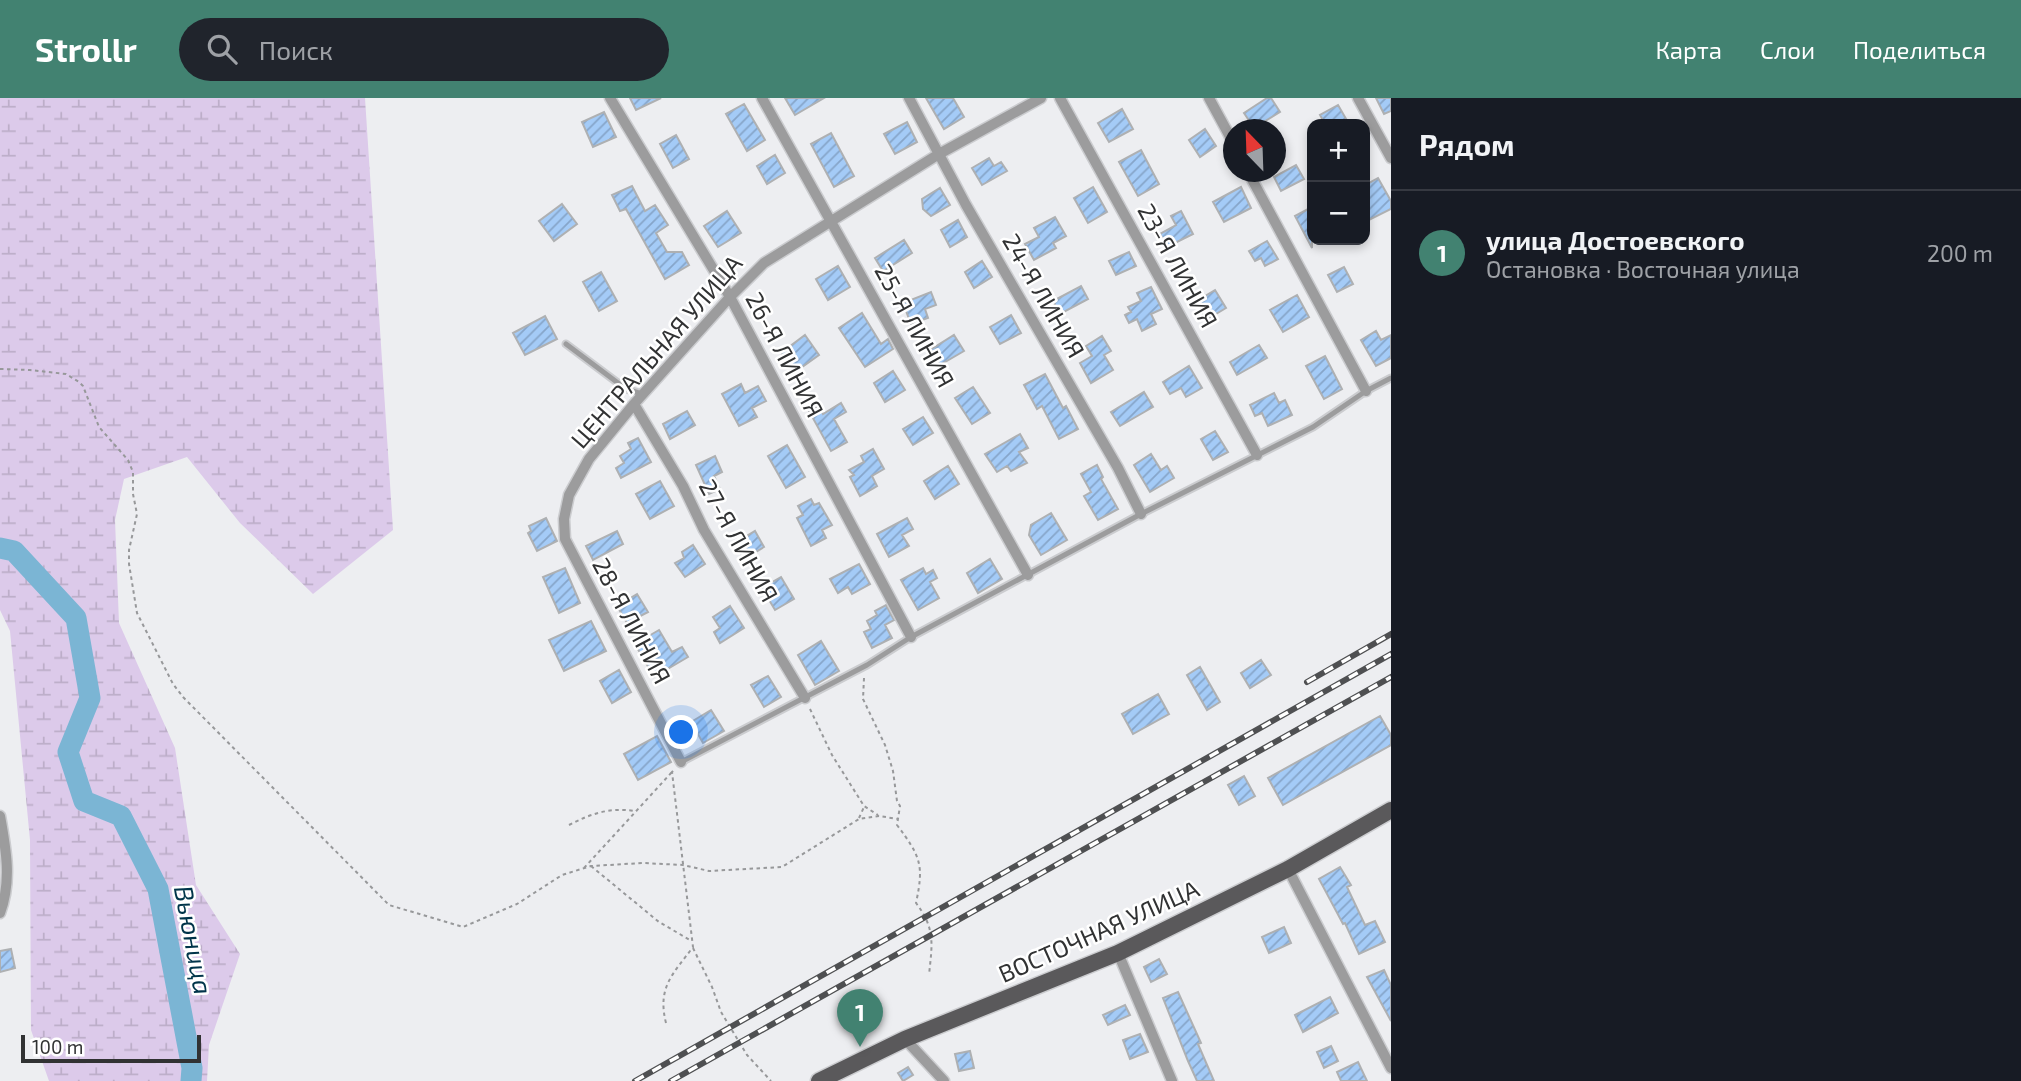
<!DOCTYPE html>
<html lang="ru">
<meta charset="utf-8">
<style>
:root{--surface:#171b24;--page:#20242c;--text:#f1f3f6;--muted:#9ea1a6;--line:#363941;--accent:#428271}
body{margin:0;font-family:"Exo 2",sans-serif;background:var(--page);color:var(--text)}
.controls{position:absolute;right:21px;top:21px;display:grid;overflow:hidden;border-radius:14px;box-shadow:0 4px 10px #0003}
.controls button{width:63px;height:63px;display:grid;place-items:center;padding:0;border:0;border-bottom:2px solid var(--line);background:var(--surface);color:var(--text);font:35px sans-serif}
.compass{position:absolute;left:1223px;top:21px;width:63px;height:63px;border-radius:50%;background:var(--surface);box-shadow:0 4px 10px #0003;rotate:337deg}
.scale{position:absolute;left:21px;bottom:18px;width:180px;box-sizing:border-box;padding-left:7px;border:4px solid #313233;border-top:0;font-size:19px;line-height:24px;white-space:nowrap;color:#313233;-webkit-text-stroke:5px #fff;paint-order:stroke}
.you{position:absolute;left:682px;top:635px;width:24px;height:24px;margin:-18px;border:5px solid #fff;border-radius:50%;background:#1a73e8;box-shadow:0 0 0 10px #1a73e833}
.badge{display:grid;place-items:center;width:46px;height:46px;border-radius:50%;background:var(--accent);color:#fff;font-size:23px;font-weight:700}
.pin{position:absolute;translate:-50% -58px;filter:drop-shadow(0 2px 4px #0008)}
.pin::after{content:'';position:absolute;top:37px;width:24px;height:21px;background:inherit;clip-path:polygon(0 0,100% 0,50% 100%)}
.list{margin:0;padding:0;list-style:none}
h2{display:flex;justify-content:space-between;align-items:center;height:91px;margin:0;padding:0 28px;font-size:30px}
h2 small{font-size:23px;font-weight:400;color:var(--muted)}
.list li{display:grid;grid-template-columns:46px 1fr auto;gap:21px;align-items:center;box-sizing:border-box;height:126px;padding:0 28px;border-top:2px solid var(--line)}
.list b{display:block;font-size:26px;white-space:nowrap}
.list p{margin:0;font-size:23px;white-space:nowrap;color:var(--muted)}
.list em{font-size:23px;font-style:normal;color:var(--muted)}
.icon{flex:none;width:38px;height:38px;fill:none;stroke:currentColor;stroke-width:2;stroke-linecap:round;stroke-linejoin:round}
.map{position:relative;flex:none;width:1391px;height:983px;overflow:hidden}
header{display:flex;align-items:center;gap:42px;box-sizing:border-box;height:98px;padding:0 35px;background:var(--accent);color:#fff}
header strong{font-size:33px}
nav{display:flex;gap:38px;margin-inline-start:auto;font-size:24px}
.search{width:490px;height:63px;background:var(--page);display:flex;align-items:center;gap:18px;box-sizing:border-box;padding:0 24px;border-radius:38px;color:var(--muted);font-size:26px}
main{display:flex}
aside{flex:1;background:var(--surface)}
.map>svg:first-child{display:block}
</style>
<header>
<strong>Strollr</strong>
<div class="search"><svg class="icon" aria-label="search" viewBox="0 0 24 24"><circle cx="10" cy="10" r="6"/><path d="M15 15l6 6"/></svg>Поиск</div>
<nav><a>Карта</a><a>Слои</a><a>Поделиться</a></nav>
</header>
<main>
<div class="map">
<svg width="1391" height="983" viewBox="0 0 1391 983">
<defs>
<pattern id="wetland-marsh" width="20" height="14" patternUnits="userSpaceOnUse" patternTransform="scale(1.75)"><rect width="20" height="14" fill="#dccaea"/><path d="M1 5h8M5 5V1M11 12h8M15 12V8" fill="none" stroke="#bdaec9"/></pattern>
<pattern id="building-hatch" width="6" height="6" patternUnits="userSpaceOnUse" patternTransform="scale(1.75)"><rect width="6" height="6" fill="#a4cbf7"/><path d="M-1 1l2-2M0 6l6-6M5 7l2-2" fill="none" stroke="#86a5c9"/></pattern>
</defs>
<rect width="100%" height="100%" fill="#edeef1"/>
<!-- wetland -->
<path fill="url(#wetland-marsh)" d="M0,0h365l28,432 -80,64 -73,-71 -53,-66 -63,22 -9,41 4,103 56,125 21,137 44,69 -31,91 -2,36h-158l-18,-51 -1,-190 -20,-209 -10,-21z"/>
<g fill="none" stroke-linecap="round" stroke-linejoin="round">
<!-- river -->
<path stroke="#7bb5d4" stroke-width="21" d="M0,450l14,3 62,67 14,80 -22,54 16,49 37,15 37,73 34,179 -1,13"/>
</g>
<!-- building -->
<path fill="url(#building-hatch)" stroke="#aeb0b2" stroke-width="2" d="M630,0h31l-25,12z
M785,0h39l-29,17z
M926,0h27l11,19 -20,12z
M1267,0h4l9,14 -26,16 -10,-15z
M1376,0h15v13l-7,3z
M744,6l21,36 -18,11 -21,-37z
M1338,7l11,19h-24l-5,-9z
M1122,11l11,20 -24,13 -11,-19z
M604,14l12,25 -23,10 -11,-25z
M907,24l10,20 -22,12 -11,-20z
M1205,31l11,17 -16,11 -11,-17z
M831,35l23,43 -20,11 -23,-43z
M676,37l13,24 -16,9 -13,-24z
M1141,52l18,34 -21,12 -19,-34z
M775,57l10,18 -18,11 -10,-18z
M989,60l5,8 7,-4 6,9 -25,14 -10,-17z
M1296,67l8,14 -23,12 -7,-14z
M1378,80l13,23v8l-22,11 -4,-8v-27z
M632,88l13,25 10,-6 13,20 -12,8 11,19h15l7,13 -24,14 -39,-70 -6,2 -8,-16z
M1093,89l14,25 -19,11 -14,-25z
M1241,89l10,21 -27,14 -11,-20z
M940,90l10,17 -19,11 -8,-7 -1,-10z
M562,106l15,20 -23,17 -15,-20z
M1312,109v41l-17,-32z
M727,113l14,22 -23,14 -14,-21z
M1181,113l12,23 -26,13 -7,-13 16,-9 -5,-9z
M1055,119l11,19 -13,7 3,5 -22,12 -9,-16 14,-7 -5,-9z
M958,122l9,17 -17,10 -9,-17z
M904,142l8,13 -29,18 -8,-13z
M1267,143l11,18 -13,7 -4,-8 -6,3 -6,-10z
M1129,154l7,14 -20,9 -7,-14z
M982,163l10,16 -18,11 -9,-16z
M838,168l12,21 -22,13 -12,-21z
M1344,169l9,17 -16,8 -9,-17z
M601,174l16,29 -18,10 -16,-29z
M1081,188l7,13 -28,15 -7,-13z
M1151,189l11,22 -11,5 5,10 -14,7 -5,-12 -8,4 -4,-8 6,-3 -3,-5 13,-6 -4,-8z
M1215,192l11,18 -20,12 -11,-18z
M931,194l5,13 -11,4 3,9 -17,6 -8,-21z
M1297,197l12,22 -26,15 -13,-22z
M862,215l19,31 7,-5 5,10 -28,18 -26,-39z
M1011,217l10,18 -21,11 -10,-17z
M545,218l12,23 -32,16 -12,-22z
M1376,233l5,9 10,-5v23l-15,8 -15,-26z
M805,237l14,20 -24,17 -14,-19z
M954,237l10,16 -24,14 -10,-15z
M1102,238l9,15 -7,4 9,15 -22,13 -11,-20 12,-7 -6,-10z
M1259,247l8,13 -30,17 -7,-13z
M1325,258l17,33 -18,10 -18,-33z
M1189,268l13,22 -16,9 -5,-9 -11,6 -7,-12z
M893,273l12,19 -20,12 -11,-19z
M1045,276l18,34 3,-2 12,23 -19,10 -17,-33 -5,3 -13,-24z
M741,286l4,9 13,-7 8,15 -14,7 5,9 -18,9 -17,-32z
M973,289l17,26 -18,11 -17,-26z
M1144,294l9,15 -33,19 -9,-14z
M1274,295l5,10 6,-3 7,15 -24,11 -6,-13 -7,3 -5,-11z
M841,305l5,9 -12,7 13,23 -16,9 -22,-40 10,-5 4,8z
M687,313l8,14 -25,14 -7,-15z
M923,319l10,16 -20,12 -10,-16z
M1215,333l13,21 -15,8 -12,-21z
M1020,336l8,14 -9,4 8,11 -16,8 -4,-5 -10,6 -12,-18z
M638,340l13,24 -30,16 -5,-10 8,-5 -4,-7 11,-7 -3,-6z
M787,347l18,32 -19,11 -18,-32z
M873,351l11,20 -12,7 5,10 -17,10 -10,-19 4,-2 -5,-5 15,-8 -3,-6z
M1151,356l10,16 6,-4 7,12 -24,14 -16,-27z
M715,358l7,16 -8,4 6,13 -11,5 -13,-29z
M1097,367l6,12 -2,2 17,30 -20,11 -14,-24 7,-4 -10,-18z
M948,368l11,18 -24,15 -11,-18z
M660,383l14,25 -24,13 -14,-25z
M811,401l3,6 5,-2 13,22 -10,5 4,8 -15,8 -14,-28 6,-3 -5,-9z
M1051,415l16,27 -26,15 -12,-20 2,-10z
M546,420l11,23 -20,10 -9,-18 3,-2 -2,-5z
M907,420l6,11 -11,6 7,11 -20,11 -12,-23z
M617,433l6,13 -30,16 -7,-14z
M755,433l9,16 -20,12 -9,-16z
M693,447l12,19 -20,13 -10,-14 9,-5 -2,-6z
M990,461l12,20 -24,14 -11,-20z
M859,466l11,20 -18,10 -4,-7 -10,6 -8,-14z
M565,470l15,35 -21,10 -16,-36z
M923,470l3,6 7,-4 4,8 -7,4 9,16 -21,12 -17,-30z
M781,479l13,22 -19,11 -13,-22z
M637,496l11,18 -21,11 -10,-17z
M886,507l8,15 -9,5 7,13 -20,10 -8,-16 7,-3 -4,-8 10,-6 -2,-4z
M730,508l14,22 -24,15 -6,-11 6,-4 -7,-11z
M591,523l15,30 -42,20 -15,-31z
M659,532l13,22 10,-5 6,10 -34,20 -19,-33z
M821,543l18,30 -24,14 -17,-30z
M1261,562l10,15 -21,13 -9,-15z
M1200,569l20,35 -13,8 -20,-35z
M619,572l12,22 -19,11 -12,-22z
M768,578l13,21 -17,10 -13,-22z
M1158,596l11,20 -36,20 -11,-20z
M711,612l13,21 -21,12 -12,-21z
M1380,618l11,19v10l-108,60 -15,-27z
M657,638l14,26 -33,18 -14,-26z
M1244,678l11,20 -16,9 -11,-20z
M1340,769l11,18 -4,2 18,38 10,-4 10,21 -26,12 -14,-31 -2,1 -24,-45z
M1284,829l7,16 -22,10 -7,-16z
M11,851l4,19 -15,4v-21z
M1159,861l8,15 -16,8 -7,-15z
M1384,872l7,15v36l-24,-44z
M1178,894l23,51 -3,1 16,37h-17l-9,-20 -25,-63z
M1330,899l8,16 -35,19 -8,-17z
M1125,907l5,10 -22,10 -5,-10z
M1140,936l8,18 -18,7 -7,-19z
M1331,948l7,15 -14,7 -7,-16z
M970,953l4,17 -15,3 -4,-17z
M1358,964l9,19h-26l-4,-9z
M908,969l5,8 -10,6 -5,-8z"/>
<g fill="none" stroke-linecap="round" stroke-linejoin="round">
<!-- service casing -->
<g stroke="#cbcccf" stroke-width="9">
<path id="service" d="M566,246l60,45 16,5
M681,664l186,-97 44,-28 230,-123 172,-87 53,-36 25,-13"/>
</g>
<!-- minor casing -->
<g stroke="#cbcccf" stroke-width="13">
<path id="minor" d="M610,0l120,199 181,340
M762,0l266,477
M909,0l57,107 152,263 23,46
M1060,0l197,357
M1209,0l25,46
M1358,0l33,60
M1248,74l118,219
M634,306l49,82 21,44 101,168
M681,664l-116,-223 -1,-20 5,-24 20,-36 45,-55 96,-107 34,-34 175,-109 102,-56
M0,718c6,33 12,65 0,97
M1288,771l103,199
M1118,855l54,128
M905,941l39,42"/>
</g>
<!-- primary casing -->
<g stroke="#cbcccf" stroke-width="19">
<path id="primary" d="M819,983l86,-42 213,-86 170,-84 103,-59"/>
</g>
<!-- path -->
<path stroke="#97989a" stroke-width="2" stroke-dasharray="3.5 3.5" stroke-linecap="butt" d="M0,271l30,1 36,4 13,8 4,4 16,41 29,33 5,12v22l4,20 -8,36v14l8,49 36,71 10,13 206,208 74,22 54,-23 45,-29 29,-9 52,-3 40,2 26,6 73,-4 77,-48 20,-3 19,3
M864,580l-1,21 22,46 8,26 4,30 3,5 -3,19c24,32 27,40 19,78 20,26 16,42 13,72
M810,611l22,46 32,51 14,9
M859,720l5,-11
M569,727c21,-11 41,-18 65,-14
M591,768l68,56 31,18
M584,770l88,-96
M693,850l19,39 9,25 26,43 24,26
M666,925c-9,-36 7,-49 27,-76l-21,-175 2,-2"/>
<!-- service -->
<use href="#service" stroke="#9c9c9d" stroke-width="5"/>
<!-- minor -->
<use href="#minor" stroke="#9c9c9d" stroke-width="10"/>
<!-- primary -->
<use href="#primary" stroke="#5a595b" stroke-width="16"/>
<!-- rail casing -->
<g stroke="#4f5052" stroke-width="6">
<path id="rail" d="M1307,584l84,-48
M635,983l756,-427
M671,983l720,-404"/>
</g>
<!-- rail -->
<use href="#rail" stroke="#fff" stroke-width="3.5" stroke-dasharray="10" stroke-linecap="butt"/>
</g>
<g text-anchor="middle" stroke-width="5" stroke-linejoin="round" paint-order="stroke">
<!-- street labels -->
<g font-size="24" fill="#313233" stroke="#fff">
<text transform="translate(1177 168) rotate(61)" y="8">23-Я ЛИНИЯ</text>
<text transform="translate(1043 198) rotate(60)" y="8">24-Я ЛИНИЯ</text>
<text transform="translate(914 228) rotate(61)" y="8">25-Я ЛИНИЯ</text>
<text transform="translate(657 254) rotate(-49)" y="8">ЦЕНТРАЛЬНАЯ УЛИЦА</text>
<text transform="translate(784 257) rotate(62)" y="8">26-Я ЛИНИЯ</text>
<text transform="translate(738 443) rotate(61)" y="8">27-Я ЛИНИЯ</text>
<text transform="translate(631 523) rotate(62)" y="8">28-Я ЛИНИЯ</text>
<text transform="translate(1099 834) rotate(-24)" y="8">ВОСТОЧНАЯ УЛИЦА</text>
</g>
<!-- water labels -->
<g font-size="26" font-style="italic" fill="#00344a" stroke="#fff">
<text transform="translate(193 842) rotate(79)" y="9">Вьюница</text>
</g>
</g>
</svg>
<div class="controls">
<button>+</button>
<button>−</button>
</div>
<svg class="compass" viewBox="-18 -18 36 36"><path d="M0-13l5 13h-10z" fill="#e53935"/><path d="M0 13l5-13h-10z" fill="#9ea1a6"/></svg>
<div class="scale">100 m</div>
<div class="you"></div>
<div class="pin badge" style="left:860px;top:949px">1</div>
</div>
<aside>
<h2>Рядом<small></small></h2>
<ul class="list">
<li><span class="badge">1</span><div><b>улица Достоевского</b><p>Остановка · Восточная улица</p></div><em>200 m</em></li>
</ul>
</aside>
</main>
